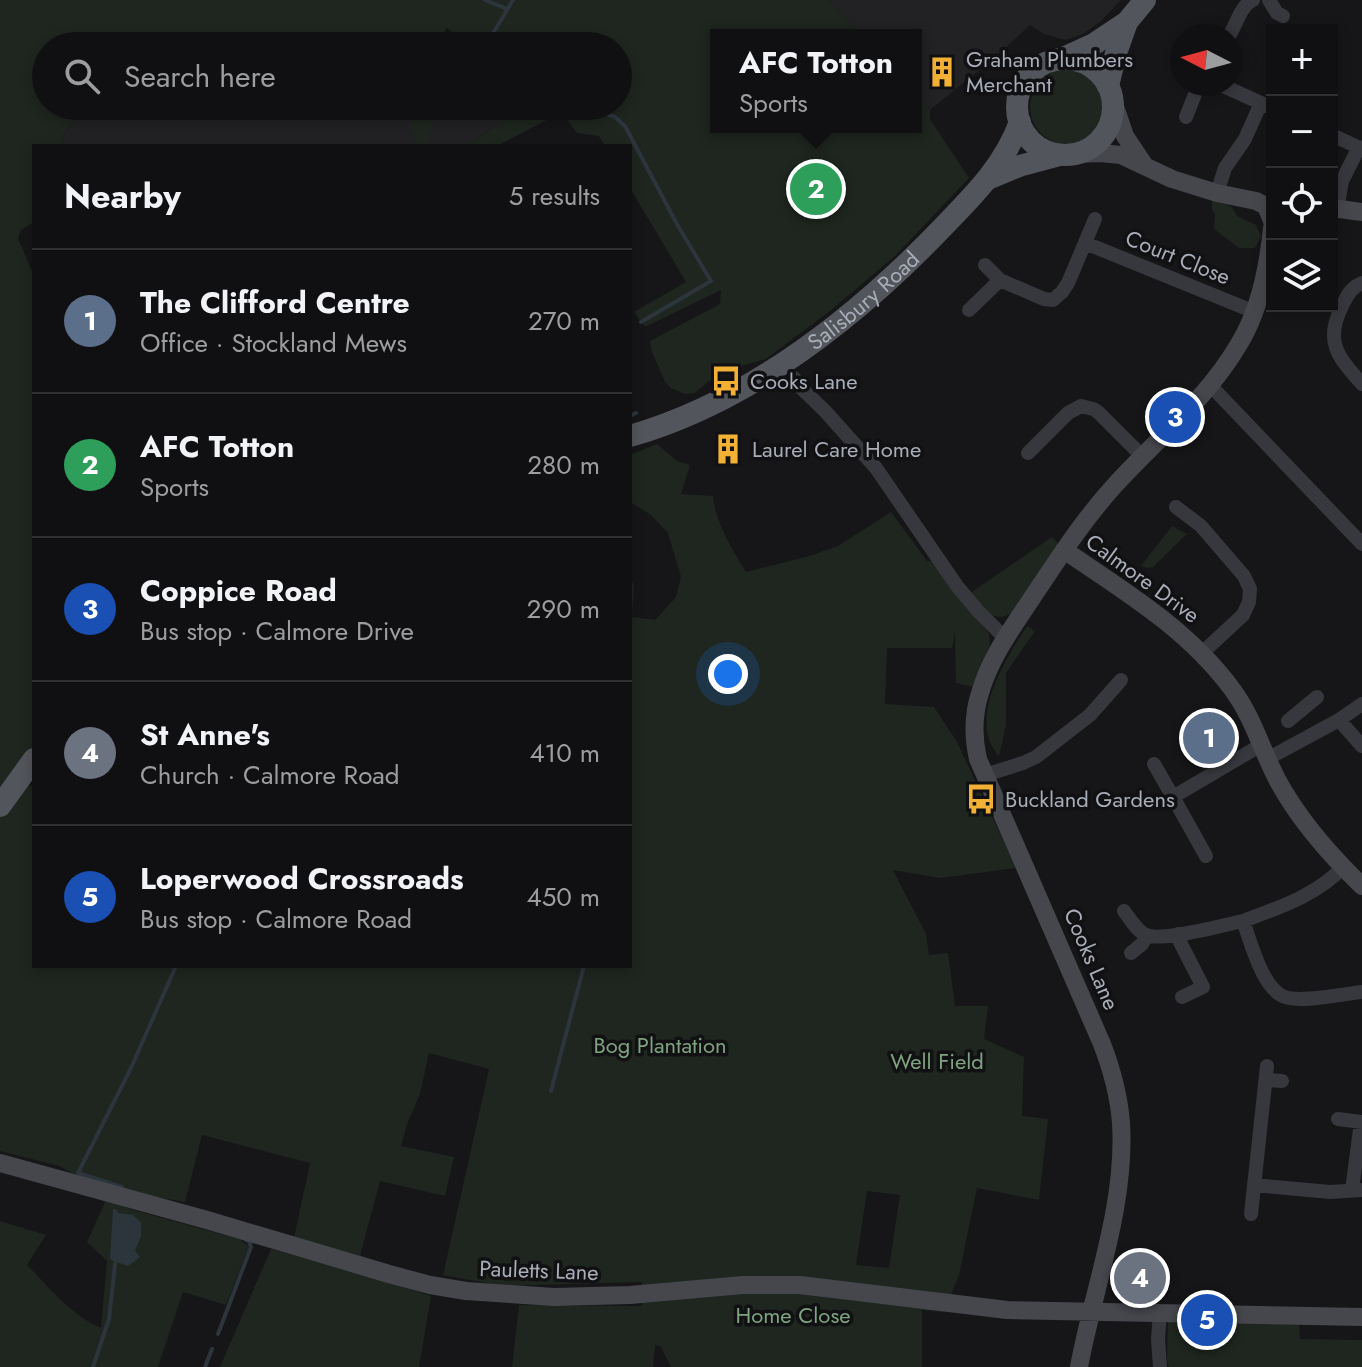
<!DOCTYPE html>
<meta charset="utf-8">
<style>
:root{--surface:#101012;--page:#19191b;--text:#f1f3f6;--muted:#9c9d9f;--line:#303032;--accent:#f2b134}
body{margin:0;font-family:Jost,sans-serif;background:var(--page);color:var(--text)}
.controls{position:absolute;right:24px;top:24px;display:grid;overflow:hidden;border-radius:0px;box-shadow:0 4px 12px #0003}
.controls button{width:72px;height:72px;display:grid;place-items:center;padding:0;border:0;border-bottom:2px solid var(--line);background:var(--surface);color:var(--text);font:40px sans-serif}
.compass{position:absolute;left:1170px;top:24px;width:72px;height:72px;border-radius:50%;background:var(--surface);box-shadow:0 4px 12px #0003;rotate:276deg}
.you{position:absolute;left:728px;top:674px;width:28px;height:28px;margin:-20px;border:6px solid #fff;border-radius:50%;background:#1a73e8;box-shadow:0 0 0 12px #1a73e833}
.badge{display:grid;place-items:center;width:52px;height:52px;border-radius:50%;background:var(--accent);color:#fff;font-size:26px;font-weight:700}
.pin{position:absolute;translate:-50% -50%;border:4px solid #fff;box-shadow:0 2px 8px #0006}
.popup{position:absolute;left:710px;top:29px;width:212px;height:104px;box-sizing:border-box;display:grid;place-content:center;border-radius:0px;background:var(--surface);filter:drop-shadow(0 2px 6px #0005);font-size:26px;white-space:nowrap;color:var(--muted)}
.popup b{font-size:30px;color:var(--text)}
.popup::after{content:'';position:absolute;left:50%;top:100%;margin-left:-16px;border:16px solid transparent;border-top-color:var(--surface)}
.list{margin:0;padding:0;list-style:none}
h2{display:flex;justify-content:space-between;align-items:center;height:104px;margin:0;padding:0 32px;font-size:34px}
h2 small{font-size:26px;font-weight:400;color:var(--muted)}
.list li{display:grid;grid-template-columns:52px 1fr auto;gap:24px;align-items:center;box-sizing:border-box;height:144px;padding:0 32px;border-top:2px solid var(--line)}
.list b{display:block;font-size:30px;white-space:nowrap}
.list p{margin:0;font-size:26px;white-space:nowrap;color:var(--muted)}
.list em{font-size:26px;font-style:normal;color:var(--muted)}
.icon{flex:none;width:44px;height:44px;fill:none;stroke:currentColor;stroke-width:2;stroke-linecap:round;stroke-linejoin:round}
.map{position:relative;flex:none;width:1362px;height:1367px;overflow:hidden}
.search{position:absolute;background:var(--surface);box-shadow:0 4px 12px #0003;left:32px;top:32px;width:600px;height:88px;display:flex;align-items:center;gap:20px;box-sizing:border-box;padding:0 28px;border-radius:44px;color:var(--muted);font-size:30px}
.panel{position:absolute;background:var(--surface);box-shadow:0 4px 12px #0003;left:32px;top:144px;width:600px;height:824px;border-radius:0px}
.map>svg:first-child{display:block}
</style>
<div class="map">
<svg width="1362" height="1367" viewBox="0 0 1362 1367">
<rect width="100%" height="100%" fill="#161618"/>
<!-- built -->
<path fill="#222225" d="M828,0h293l-20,21 -18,13 -18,6 -21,-6 -14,-9 -31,29 -69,56 -14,-15v-60h-55z
M90,106h64l27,9 26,-9h314l-53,40h-404l-3,-10z"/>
<!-- green -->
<path fill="#1e261f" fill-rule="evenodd" d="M0,0h828l33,35h-145v92h200v-32l14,15v9l39,59 -74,78 -65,55 -64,48 -22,6 -35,16 -14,12 -10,1 -14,-6 -6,-6 -13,-30 -2,-11 70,-37 1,-14 -76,37 -11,-15 52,-30 -56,-94v-42h-25l-6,-10 -22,-3 -15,-21 -65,34h-29l53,-40h97v-60h-147l-24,-18 -15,18h-386v60h44l-29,30 3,10h-30v76l-13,8 -3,8 16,38v472l-34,41z
M1030 107a38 38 0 1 1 76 0a38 38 0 1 1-76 0Z
M409,106h21l2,13 -4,27h-13z
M1212,200l19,6 6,10 19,9 5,11 -6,12h-16l-25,-19 1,-15 -3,-4z
M657,444l20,17 13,4 -9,29 32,2c3,28 19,53 33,76l60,-15 32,-11 53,-34 36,49h7l55,73 1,12 -18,41 -16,-4 -1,-50 -3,15h-65l-2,56 49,3 23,35 59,126 -76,10 -47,-8 33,64 3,21 19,-2 7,53h33l-4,33 40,18 -2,59 26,3 -9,81 -62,-12 -18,87 -15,37 -22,-2v57h-251l-10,-20 -6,-2 -2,22h-141l7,-62 123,1v-24l-139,4 -60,-11 46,-206 -60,-16 -9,41 -13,30 -6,22 53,11 -9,39 -65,-15 -20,75 -66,-18 16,-75 -108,-28 -17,67 -46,-8 -67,-21 -13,-7 -59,-15v-334l25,-34 9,5v178h596v-386l4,4 -2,33 23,3 21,-23 5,-20 -13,-44 -17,-18 -21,-13v-47zM867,1191l33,4 -11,73 -33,-3z
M1172,526l15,8 -34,33 -6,1 -6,-2z
M1052,537l7,7 -43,66c-22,17 -31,-1 -47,-16z
M1027,626l8,5 -29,42v52l-7,31c-33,-35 7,-98 28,-130z
M106,1200l31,11 102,28 10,7 -23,59 -43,-13 -25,75h-158v-146l46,14 -19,30c23,23 44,50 74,63l6,-67 -20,-19z
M271,1249l94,26 66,21 -12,71h-199z
M1168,1319l131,3 1,17 62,1v27h-193l-2,-5z"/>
<!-- water -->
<path fill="#2c353c" d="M113,1209h3l2,4 15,2 8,8v13l-6,15 5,6 -12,9 -17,-6 -1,-3z"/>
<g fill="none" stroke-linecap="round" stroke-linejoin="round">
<!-- stream -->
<path stroke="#2c353c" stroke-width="4" d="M485,0l22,9
M493,46l-4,-6 24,-40
M585,106l30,11 10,9 53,100 33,55 -70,41
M630,416l6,-3
M551,1091l33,-125
M122,1187l-44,-14 53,-105 45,-102
M218,1334l33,-87 -2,-6 -3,-1
M93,1367l16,-48 7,-63
M205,1367l7,-18"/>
<!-- street -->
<path stroke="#37383d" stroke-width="14" d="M1269,0l8,13 6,3
M1229,36c8,-12 11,-30 24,-36
M1219,84l53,24
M1186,117l13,-33
M1332,135l30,14
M1217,193l8,-25 20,-29 16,-36
M1337,209l5,-28 17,-34
M1085,243l170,69
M985,265l15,15 44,19 9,1 9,-8 6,-9 27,-64
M1362,283c-11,4 -15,13 -20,23 -18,36 -4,51 20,78
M969,310l31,-30
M794,378l5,8 26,25 51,57 81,118 21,25 27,27
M1210,385l152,159
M1028,453l40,-40 13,-7 12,3 5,3 44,44
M1176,507l25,19 43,50 6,13 -1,13 -6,13 -41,38
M1339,720l23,26
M1288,721l29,-24
M1267,759l72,-39 23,-16
M1154,764l19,33
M985,775l38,-12 13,-6 54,-42 31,-35
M1206,856l-33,-59 88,-52
M1124,911c6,8 13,20 22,24 17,7 77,-10 97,-14 8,21 19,68 42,76 16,6 59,-3 77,-5
M1243,921c35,-13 75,-26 101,-55
M1178,934l2,8 23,45 -21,10
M1131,953l11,-9 5,-9
M1266,1080l16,1
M1338,1119l24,3
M1254,1185l76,7 32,-2
M1352,1190l9,-68
M1251,1214l16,-148
M1160,1367l-2,-28 2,-27"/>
<!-- secondary -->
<path stroke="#45474d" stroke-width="18" d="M1112,98l13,38 18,27
M1076,154l24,-1 21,2 51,24 45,14 39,8 10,5 6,15
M1332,208l30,4
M1064,550c60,41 124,79 168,139 21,28 30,62 46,92 21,39 52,74 84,105
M0,1163l207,57 182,54 41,11 36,6 88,6 76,-2 113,-10h57l207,25 355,7
M1079,1367c15,-81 47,-161 42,-244 -2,-27 -9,-53 -19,-79l-124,-285c-5,-22 -5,-44 2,-66 10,-35 32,-65 52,-95 26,-39 51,-78 83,-113 42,-46 92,-86 124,-141 21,-34 29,-76 33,-116"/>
<!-- primary -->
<g stroke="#53555c" stroke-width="22">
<path d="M1061,59l33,-15 33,-22 18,-22"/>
<circle cx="1065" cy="107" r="48"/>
<path d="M1108,86l8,-33 11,-31"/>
<path d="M990,178l29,-12 41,-11"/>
<path id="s1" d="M630,436c122,-35 229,-121 315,-211 31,-32 59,-60 75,-103"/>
<path d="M0,806l34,-47"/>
</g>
</g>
<!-- icons -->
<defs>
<g id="building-bare" transform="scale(2.4)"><path d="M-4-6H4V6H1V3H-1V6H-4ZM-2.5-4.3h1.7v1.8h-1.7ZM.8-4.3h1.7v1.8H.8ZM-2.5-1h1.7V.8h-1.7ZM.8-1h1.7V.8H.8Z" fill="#f2b134" stroke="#111113" stroke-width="2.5" paint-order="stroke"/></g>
<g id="bus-bare" transform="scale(2.4)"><path d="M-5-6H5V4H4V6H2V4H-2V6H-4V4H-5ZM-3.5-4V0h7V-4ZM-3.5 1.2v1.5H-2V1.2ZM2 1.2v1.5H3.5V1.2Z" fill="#f2b134" stroke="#111113" stroke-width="2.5" paint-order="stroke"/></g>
</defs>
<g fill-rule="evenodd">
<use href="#building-bare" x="942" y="72"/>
<use href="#bus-bare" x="726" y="381"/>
<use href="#building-bare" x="728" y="449"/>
<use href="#bus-bare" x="981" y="799"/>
</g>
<g text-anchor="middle" stroke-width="7" stroke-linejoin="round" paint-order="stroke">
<!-- poi labels -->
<g font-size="22" fill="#a8adb8" stroke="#111113" text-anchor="start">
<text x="966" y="67">Graham Plumbers<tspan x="966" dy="25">Merchant</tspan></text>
<text x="750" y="389">Cooks Lane</text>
<text x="752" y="457">Laurel Care Home</text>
<text x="1005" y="807">Buckland Gardens</text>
</g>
<!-- street labels -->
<g font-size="22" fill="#a8adb8" stroke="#111113">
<text transform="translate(1178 257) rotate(22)" y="8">Court Close</text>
<text dy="8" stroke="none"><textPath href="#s1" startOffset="272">Salisbury Road</textPath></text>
<text transform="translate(1143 578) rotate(36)" y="8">Calmore Drive</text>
<text transform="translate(1092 959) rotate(67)" y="8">Cooks Lane</text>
<text transform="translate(539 1270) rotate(2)" y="8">Pauletts Lane</text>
</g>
<!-- park labels -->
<g font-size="22" fill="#7fa381" stroke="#111113">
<text x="660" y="1053">Bog Plantation</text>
<text x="937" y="1069">Well Field</text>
<text x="793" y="1323">Home Close</text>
</g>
</g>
</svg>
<div class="controls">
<button>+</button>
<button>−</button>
<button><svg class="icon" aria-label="locate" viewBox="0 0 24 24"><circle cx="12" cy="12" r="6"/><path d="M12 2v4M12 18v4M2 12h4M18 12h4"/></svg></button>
<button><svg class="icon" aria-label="layers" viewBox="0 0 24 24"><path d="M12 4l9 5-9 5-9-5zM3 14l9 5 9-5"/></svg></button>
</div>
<svg class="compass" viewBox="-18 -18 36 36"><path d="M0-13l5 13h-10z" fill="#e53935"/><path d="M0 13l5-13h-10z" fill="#9c9d9f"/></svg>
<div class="you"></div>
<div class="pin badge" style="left:1209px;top:738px;background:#5c6f8a">1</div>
<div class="pin badge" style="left:816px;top:189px;background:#2e9e5b">2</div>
<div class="popup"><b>AFC Totton</b>Sports</div>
<div class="pin badge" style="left:1175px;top:417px;background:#1a4fb4">3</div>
<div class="pin badge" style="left:1140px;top:1278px;background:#6b7280">4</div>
<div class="pin badge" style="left:1207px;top:1320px;background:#1a4fb4">5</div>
<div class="search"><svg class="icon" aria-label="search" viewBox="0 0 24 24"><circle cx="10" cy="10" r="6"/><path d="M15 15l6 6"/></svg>Search here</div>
<section class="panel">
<h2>Nearby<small>5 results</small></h2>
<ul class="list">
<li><span class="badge" style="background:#5c6f8a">1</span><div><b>The Clifford Centre</b><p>Office · Stockland Mews</p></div><em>270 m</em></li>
<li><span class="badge" style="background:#2e9e5b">2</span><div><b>AFC Totton</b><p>Sports</p></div><em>280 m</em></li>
<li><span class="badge" style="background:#1a4fb4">3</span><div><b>Coppice Road</b><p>Bus stop · Calmore Drive</p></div><em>290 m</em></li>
<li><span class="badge" style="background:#6b7280">4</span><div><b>St Anne's</b><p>Church · Calmore Road</p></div><em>410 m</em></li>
<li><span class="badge" style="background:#1a4fb4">5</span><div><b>Loperwood Crossroads</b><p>Bus stop · Calmore Road</p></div><em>450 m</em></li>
</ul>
</section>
</div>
